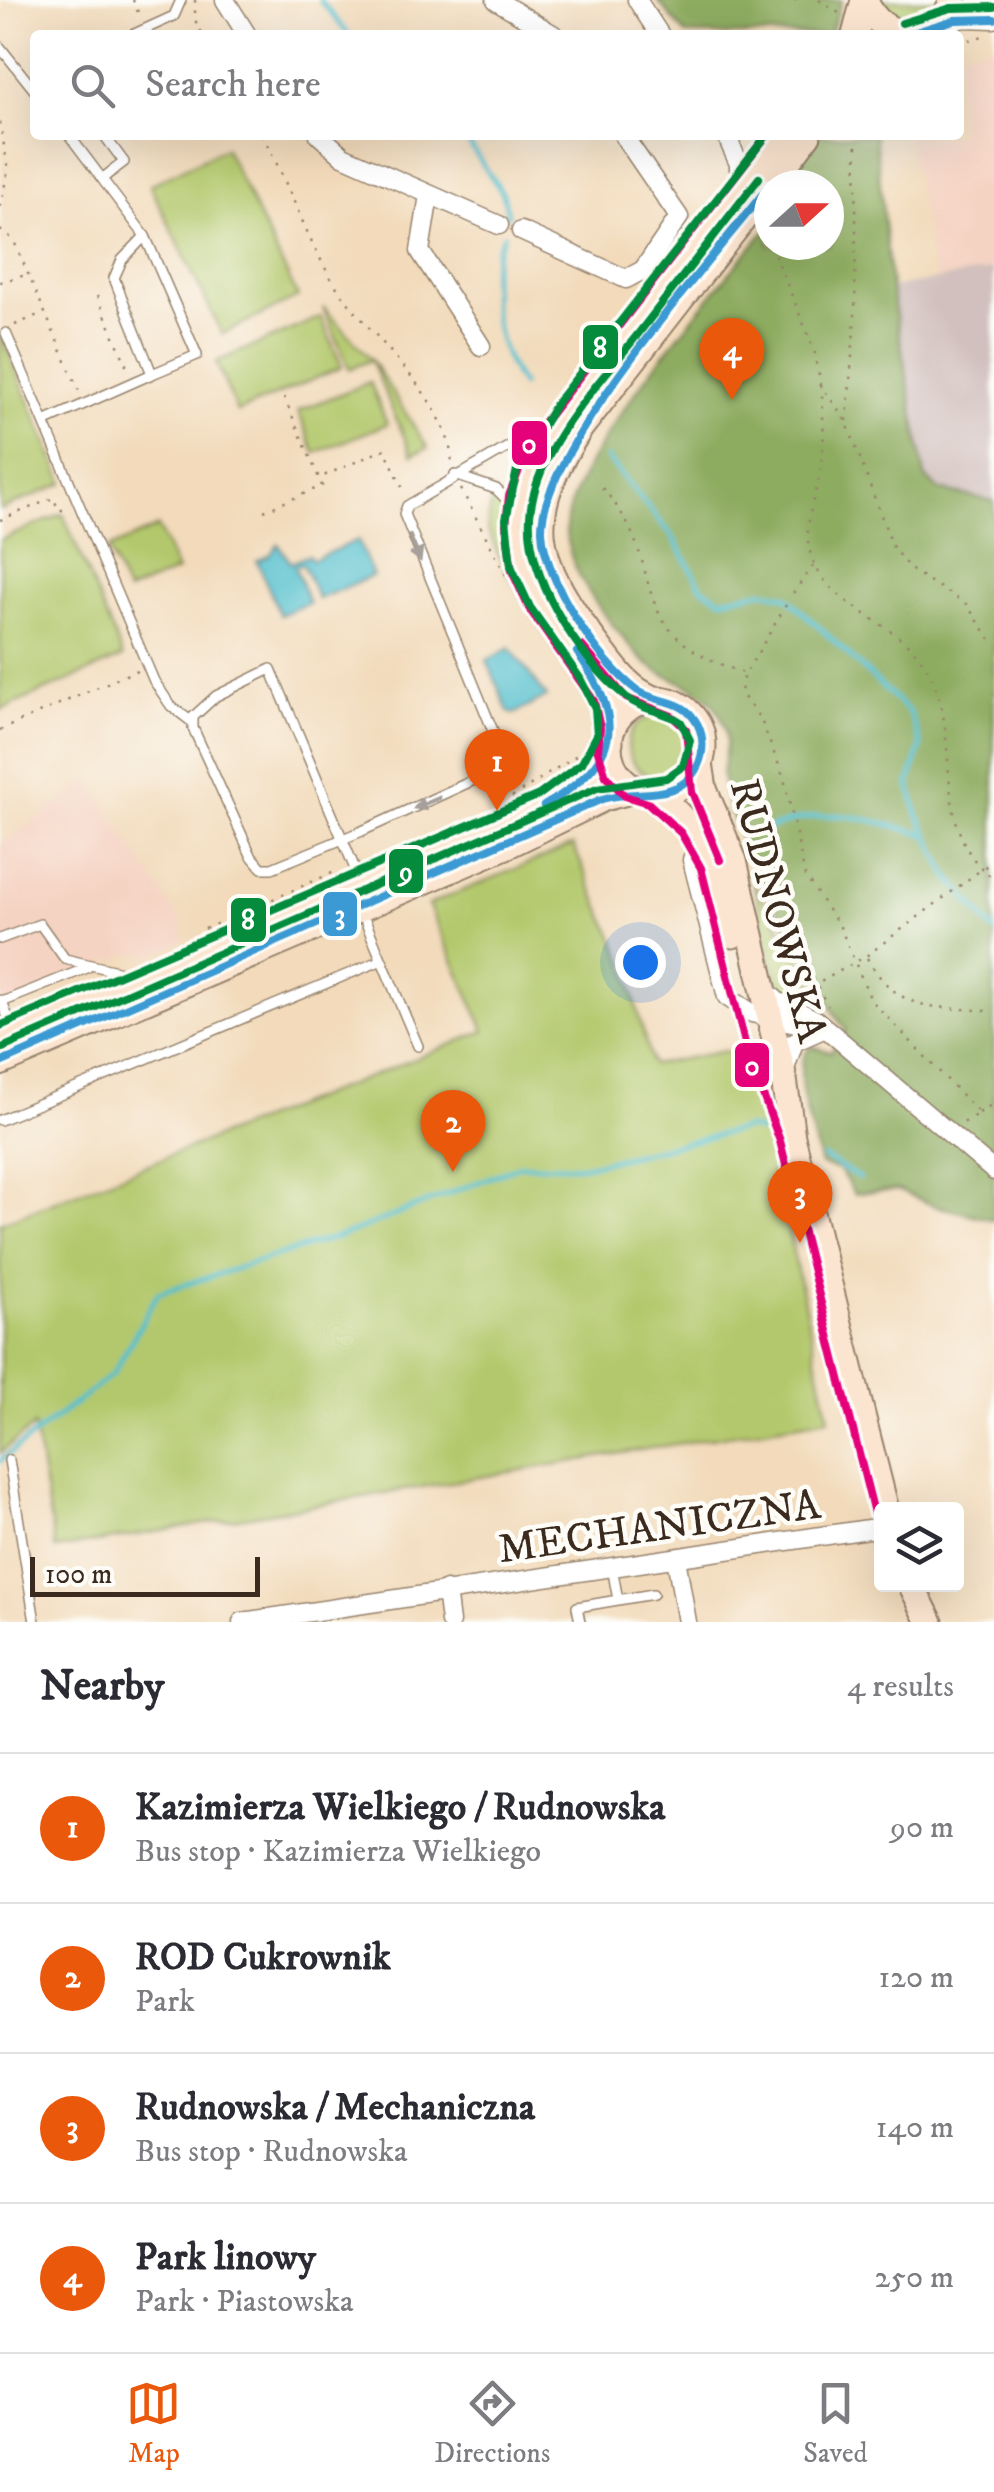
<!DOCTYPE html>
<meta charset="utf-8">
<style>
:root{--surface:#fff;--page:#f7f7f7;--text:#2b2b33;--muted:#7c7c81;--line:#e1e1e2;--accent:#ea580c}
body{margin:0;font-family:"IM FELL DW Pica",serif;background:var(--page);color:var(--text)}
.controls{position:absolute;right:30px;bottom:30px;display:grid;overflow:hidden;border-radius:10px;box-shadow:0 10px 40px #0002}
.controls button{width:90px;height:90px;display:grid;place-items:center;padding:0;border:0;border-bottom:2px solid var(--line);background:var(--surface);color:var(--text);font:50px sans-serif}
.compass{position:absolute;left:754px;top:170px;width:90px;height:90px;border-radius:50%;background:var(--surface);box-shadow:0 10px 40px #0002;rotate:69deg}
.scale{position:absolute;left:30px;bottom:25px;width:230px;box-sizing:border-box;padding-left:10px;border:5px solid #3b2a1e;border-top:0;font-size:28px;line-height:35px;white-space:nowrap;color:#3b2a1e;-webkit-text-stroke:8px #fdfcf7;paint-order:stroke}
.you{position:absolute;left:640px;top:962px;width:35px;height:35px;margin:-25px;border:8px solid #fff;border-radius:50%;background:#1a73e8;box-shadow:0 0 0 15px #1a73e833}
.badge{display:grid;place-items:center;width:65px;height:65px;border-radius:50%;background:var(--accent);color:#fff;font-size:32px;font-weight:700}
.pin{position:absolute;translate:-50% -82px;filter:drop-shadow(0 2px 5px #0008)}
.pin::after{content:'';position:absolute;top:52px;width:35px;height:30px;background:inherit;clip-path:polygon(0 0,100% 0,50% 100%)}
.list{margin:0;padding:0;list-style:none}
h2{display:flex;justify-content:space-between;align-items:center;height:130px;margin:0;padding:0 40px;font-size:42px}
h2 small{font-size:32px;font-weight:400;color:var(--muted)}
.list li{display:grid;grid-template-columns:65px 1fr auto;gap:30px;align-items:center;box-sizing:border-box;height:150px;padding:0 40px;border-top:2px solid var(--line)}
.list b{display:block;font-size:38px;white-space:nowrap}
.list p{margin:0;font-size:32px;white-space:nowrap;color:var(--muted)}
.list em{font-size:32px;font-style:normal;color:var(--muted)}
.icon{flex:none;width:55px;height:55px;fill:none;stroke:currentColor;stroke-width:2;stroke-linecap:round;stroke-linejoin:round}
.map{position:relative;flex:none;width:994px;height:1622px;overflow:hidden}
.search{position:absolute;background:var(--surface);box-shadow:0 10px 40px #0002;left:30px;right:30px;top:30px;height:110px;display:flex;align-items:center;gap:25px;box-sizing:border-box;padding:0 35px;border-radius:10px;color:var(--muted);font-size:38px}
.sheet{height:730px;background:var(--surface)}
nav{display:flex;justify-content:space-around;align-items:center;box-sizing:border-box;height:140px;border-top:2px solid var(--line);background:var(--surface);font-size:28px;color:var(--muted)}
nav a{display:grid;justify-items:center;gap:5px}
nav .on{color:var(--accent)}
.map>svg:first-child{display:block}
</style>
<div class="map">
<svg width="994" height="1622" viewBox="0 0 994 1622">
<rect width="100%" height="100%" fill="#fdfcf7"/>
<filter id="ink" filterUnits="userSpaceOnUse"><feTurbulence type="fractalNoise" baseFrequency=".01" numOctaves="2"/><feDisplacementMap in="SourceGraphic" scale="20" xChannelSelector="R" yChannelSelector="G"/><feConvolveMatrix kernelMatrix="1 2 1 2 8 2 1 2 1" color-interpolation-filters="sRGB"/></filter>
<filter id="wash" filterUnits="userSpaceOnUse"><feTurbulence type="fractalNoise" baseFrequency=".0048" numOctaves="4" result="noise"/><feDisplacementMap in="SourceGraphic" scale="40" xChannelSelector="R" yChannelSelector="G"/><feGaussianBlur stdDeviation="2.25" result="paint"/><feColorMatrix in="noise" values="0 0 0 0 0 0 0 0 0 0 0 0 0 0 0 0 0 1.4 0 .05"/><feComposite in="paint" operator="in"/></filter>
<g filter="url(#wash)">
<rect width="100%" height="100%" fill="#f2daba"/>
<!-- built -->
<path fill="#f5d3c2" d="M994,45v224l-59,10 -28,-144h52v-83z
M90,781l91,141 3,19 -29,13h-28l-127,55v-164z"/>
<!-- industrial -->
<path fill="#d1c0bd" d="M994,269v232l-10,1 -45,-12 -14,-13 -34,-189z"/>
<!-- green -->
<path fill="#b3c86c" stroke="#777945" stroke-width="2.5" d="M882,0h56c-14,24 -41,25 -56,0z
M225,148l73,149 -76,37 -72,-149z
M323,307l48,52 57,89 -16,7 -41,-95 -22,9z
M321,317l21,50 -105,45 -21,-50z
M0,333l64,150 -64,27z
M370,382l17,42 -72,29 -17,-42z
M493,493l13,14 2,27 79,146 -11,3 -74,-120 -15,-35z
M63,514l60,143 -123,53v-170z
M158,527l19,44 -50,21 -19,-43z
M628 746a30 30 0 1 1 60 0a30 30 0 1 1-60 0Z
M573,845l52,119 27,101 72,-14 20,4 21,66 64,297 -774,131 -21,-123 -34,27v-230l485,-192 -57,-126z
M752,880l62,103 -24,12 -14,-17z"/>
<!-- forest -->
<path fill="#8eac60" stroke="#646b3f" stroke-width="2.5" d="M657,0h185l-12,35h-144z
M769,135h106l16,153 34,189 14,13 55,11v719l-59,-14 -37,-16 -44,4 -14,-24 -19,-5c-7,-29 -35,-101 -9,-119l19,6 15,-23c-15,-14 -19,-35 -29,-53 -36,-63 -81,-123 -94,-196 -3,-17 7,-34 2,-52 -15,-52 -60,-40 -88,-74 -27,-31 -69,-80 -71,-123 -3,-68 156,-248 203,-305v19h60v-60h-27l4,-5z"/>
<!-- water -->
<path fill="#52bfcd" stroke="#467476" stroke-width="2.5" d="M358,540l15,36 -55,23 -15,-35 -8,3 14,36 -29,12 -23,-54 13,-6 8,-11 13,19 18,-8 3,5z
M510,648l37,49 -33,17 -6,-2 -21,-52z"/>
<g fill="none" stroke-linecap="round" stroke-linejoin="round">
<!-- stream -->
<path stroke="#52bfcd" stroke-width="5" d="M320,0l29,35
M463,135l40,59 5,21
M504,235c-23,41 -10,114 18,150
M607,458l66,79 29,51 19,11 43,-8 22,5 124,117 11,33 -12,38 9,31 30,61 46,55
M762,831c70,-27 96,-14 166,4
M823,1157l36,21
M0,1461l113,-87 45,-81 195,-61 168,-67 64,1 163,-38 15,4"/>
</g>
</g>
<g filter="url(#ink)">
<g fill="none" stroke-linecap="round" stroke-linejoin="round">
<!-- lane casing -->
<g stroke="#96826c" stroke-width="12">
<path id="lane" d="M132,35l42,-19 7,-16
M0,47l35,44
M69,135l76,101 52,119 -45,19 -38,-96 8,-18 23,-24
M103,178l21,-16 -20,-27
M6,333l38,89
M152,374l-108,48 110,259 17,25 21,16
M455,475l41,14 20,20
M360,881l-18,-43 -71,-169 -55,27 -23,21v11l58,127 11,13h10l90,-37 145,-66 -103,-251 3,-8 139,-81
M361,911l57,135
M0,939l40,-15 25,35 69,16
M1,1000l13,32
M2,1002l85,-34
M0,1120l382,-160
M9,1460l26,162
M612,1567l6,33 35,-6
M580,1622l-3,-15 41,-7"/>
</g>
<!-- street casing -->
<g stroke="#96826c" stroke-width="21">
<path id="street" d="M225,0l22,35
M496,0l58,35
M637,0l23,35
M936,25l28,-7 30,1
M319,135l24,21 156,69
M726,135l13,29v27
M429,195l-9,56 61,95
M521,231l105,48 17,-9 36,-53 -56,-82
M699,836l-7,24 35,137 25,16 70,16
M764,989l13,12 39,19 178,151
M785,1069l9,-27 27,-12
M676,1558l11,64
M446,1590l4,32
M242,1622l640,-95"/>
</g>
<!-- secondary casing -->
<g stroke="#96826c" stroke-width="29">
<path id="secondary" d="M865,0c16,44 72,44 88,0
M855,35l9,-35
M770,185l38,-50
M655,699c-27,-8 -44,-36 -60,-57 -63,-85 -73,-125 -14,-215l188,-241
M609 746a47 47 0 1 1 94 0a47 47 0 1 1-94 0Z
M613,728c-2,-31 -18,-53 -36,-76 -56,-72 -78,-120 -35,-206l241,-311
M700,763l4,26 30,72 50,218 8,58 94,373
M654,792c52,43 64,79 79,143
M0,1040l545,-234 46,-31 19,-33
M0,1063l506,-217 98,-48 35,-9
M911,1584l19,38"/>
</g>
<!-- path -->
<path stroke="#96826c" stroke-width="2.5" stroke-dasharray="2.5 8" stroke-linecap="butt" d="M133,0l7,17
M195,0v20l8,15
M773,0h31
M819,0l20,13
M959,43l24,-7
M0,122l8,47 -8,41
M262,135c25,45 42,96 66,138 33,59 120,120 124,189
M764,227l5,12
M0,230l13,9 66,152
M771,245l43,104 7,36 26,38 46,125 17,21 56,35 28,40
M0,282l26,-7
M97,296l29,68 -1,7
M15,325l30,-13
M821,385c2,26 4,51 1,77 -4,28 -20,62 -12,90 14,54 84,67 113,110 45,65 1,166 71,217
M284,397l35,81 66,-29 18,40
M847,421l8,-104 2,-182
M602,488c73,80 11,141 142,185
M461,489l47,90
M264,511l58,-25 -3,-7
M0,520l54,-22 4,12h11
M793,593l21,-28
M786,605l-43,73 -2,15 20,27 23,58 21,98 35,51 31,73 108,113 -16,10
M0,730l137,-60
M512,797l65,-42
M765,896l63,110
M205,929l134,-59
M867,958c35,59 67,46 127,54
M803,992l63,-36 128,-96
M979,1113l15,-10"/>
<!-- lane -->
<use href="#lane" stroke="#fff" stroke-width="9"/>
<!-- street -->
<use href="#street" stroke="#fff" stroke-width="18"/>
<!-- secondary -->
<use href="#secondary" stroke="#fce5d0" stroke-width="25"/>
<!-- bus-1 casing -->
<g stroke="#fdfcf7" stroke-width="15">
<path id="bus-1" d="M906,35l48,-15 40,-1
M544,806c75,-45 83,-82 33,-154
M0,1063l602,-264c24,-8 52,-2 75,-12 26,-12 34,-49 15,-71 -13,-17 -37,-14 -54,-25 -39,-28 -94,-111 -96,-160 -3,-80 173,-275 227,-345"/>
</g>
<!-- bus-2 casing -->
<g stroke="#fdfcf7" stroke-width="15">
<path id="bus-2" d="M767,135l-236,304 -22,57 -3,29 6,46 18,39 64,91 6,27 -2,23 8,25 19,20 23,7 33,30 20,35 47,187 32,86 94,372
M582,646l44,52 46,18 14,13 6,63 28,68"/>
</g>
<!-- bus-3 casing -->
<g stroke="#fdfcf7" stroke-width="15">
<path id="bus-3" d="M902,23l49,-15 43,-1
M0,1049l597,-261 69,-10 17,-12 7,-26 -9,-18c-17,-12 -38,-11 -55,-25 -48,-39 -105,-126 -95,-190 11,-66 67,-122 107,-173 40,-52 81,-104 121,-156"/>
</g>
<!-- bus-4 casing -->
<g stroke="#fdfcf7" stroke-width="15">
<path id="bus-4" d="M0,1026l539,-231 43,-32 15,-28 -2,-27 -15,-30 -50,-71 -19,-41 -5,-47 11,-49 38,-65 212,-270"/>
</g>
<!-- bus-1 -->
<use href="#bus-1" stroke="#3b9ad3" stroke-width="8"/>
<!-- bus-2 -->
<use href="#bus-2" stroke="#e5017a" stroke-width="8"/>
<!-- bus-3 -->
<use href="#bus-3" stroke="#048b3c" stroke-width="8"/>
<!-- bus-4 -->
<use href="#bus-4" stroke="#048b3c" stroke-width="8"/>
</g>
<!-- one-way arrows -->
<defs><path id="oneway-solid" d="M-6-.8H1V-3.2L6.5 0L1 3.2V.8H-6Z" transform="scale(2.5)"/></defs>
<g fill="#a79f9a">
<use href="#oneway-solid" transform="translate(415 548) rotate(67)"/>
<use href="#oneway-solid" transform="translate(427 803) rotate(157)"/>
</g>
</g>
<g text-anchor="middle" stroke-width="9" stroke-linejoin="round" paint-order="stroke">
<!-- street labels -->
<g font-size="42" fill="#3b2a1e" stroke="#fdfcf7">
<text transform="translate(780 910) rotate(75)" y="15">RUDNOWSKA</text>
<text transform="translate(659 1525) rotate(-8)" y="15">MECHANICZNA</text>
</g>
</g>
<g stroke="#fdfcf7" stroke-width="4">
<rect x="581" y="323" width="39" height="48" rx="10" fill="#048b3c"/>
<rect x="510" y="419" width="39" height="48" rx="10" fill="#e5017a"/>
<rect x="387" y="847" width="38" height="48" rx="10" fill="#048b3c"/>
<rect x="321" y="890" width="38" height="48" rx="10" fill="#3b9ad3"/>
<rect x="229" y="896" width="39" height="48" rx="10" fill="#048b3c"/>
<rect x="733" y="1041" width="38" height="48" rx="10" fill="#e5017a"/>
</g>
<g font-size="28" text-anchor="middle" font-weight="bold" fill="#fff">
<text x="600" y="357">8</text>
<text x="529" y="453">0</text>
<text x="406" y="881">9</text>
<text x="340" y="924">3</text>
<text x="248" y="929">8</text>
<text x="752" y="1075">0</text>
</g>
</svg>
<div class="controls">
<button><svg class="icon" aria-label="layers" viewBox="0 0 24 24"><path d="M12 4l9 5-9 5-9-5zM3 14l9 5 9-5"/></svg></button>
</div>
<svg class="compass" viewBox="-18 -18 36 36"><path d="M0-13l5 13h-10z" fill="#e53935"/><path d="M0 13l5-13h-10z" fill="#7c7c81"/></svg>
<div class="scale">100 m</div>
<div class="you"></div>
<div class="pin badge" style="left:497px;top:811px">1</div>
<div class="pin badge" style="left:453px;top:1172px">2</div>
<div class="pin badge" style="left:800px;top:1243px">3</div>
<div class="pin badge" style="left:732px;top:400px">4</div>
<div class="search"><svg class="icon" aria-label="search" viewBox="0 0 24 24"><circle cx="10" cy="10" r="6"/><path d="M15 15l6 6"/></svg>Search here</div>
</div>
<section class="sheet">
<h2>Nearby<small>4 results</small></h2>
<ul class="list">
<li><span class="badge">1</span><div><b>Kazimierza Wielkiego / Rudnowska</b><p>Bus stop · Kazimierza Wielkiego</p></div><em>90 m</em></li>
<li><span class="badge">2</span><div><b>ROD Cukrownik</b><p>Park</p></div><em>120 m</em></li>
<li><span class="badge">3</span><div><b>Rudnowska / Mechaniczna</b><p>Bus stop · Rudnowska</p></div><em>140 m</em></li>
<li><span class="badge">4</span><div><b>Park linowy</b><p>Park · Piastowska</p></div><em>250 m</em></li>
</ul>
</section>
<nav>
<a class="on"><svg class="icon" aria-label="map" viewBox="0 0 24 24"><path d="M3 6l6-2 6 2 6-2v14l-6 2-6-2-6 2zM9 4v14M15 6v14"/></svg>Map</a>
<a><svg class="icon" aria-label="directions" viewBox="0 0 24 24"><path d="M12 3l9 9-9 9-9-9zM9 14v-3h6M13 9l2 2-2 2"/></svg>Directions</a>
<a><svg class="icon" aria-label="saved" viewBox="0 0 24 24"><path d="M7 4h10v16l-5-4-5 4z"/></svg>Saved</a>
</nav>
